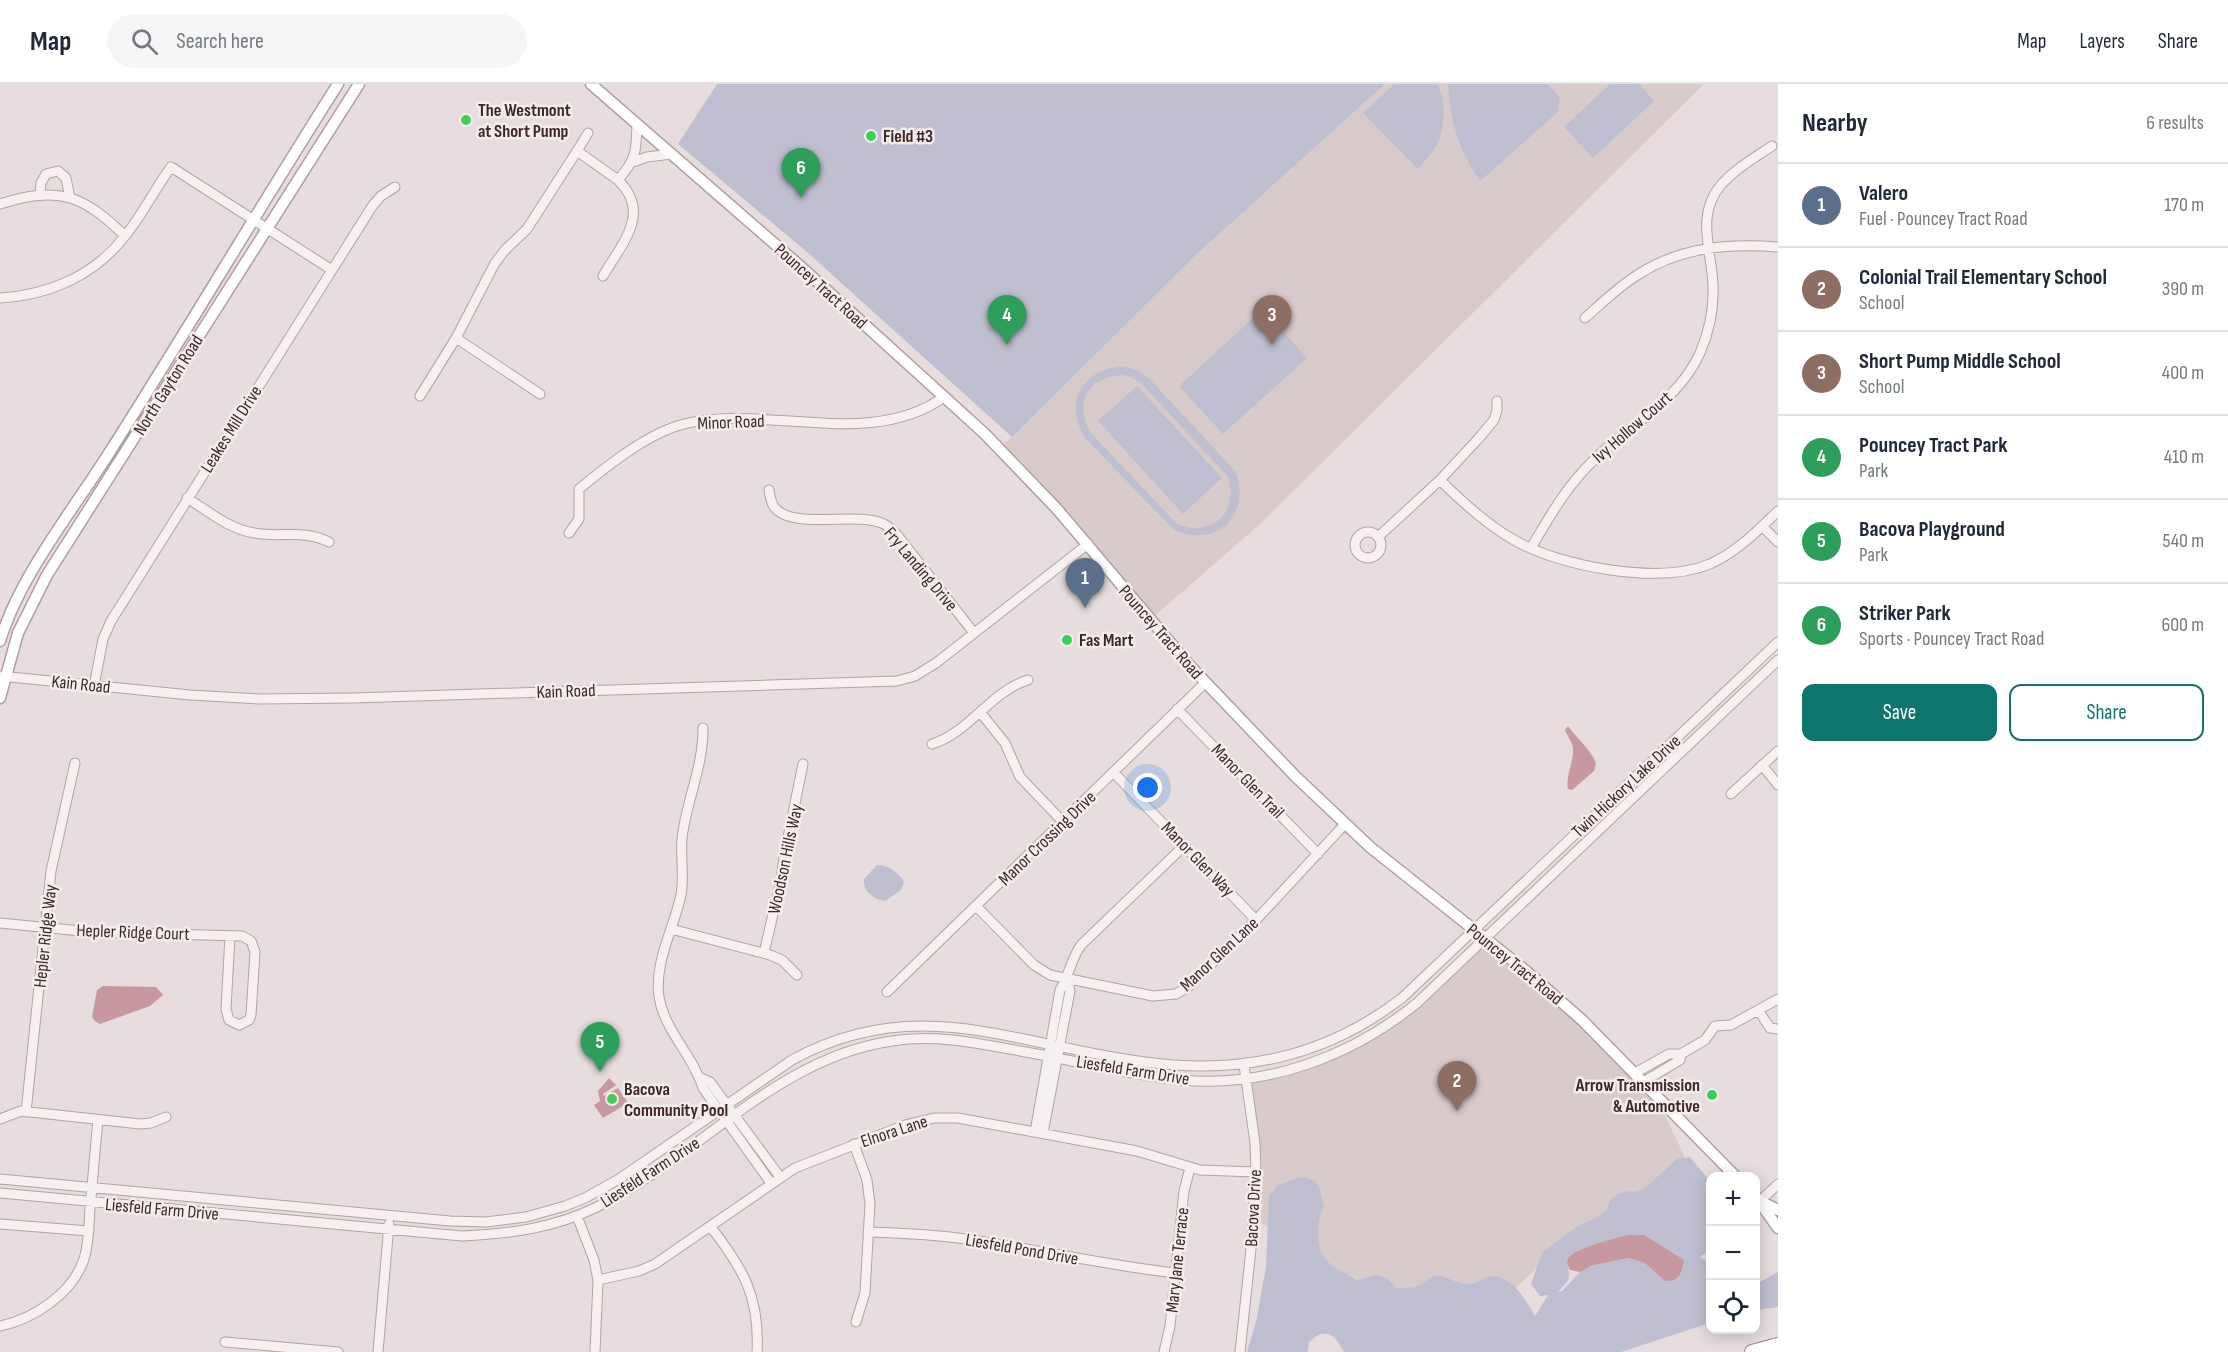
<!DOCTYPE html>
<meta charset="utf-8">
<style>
:root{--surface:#fff;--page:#f6f6f7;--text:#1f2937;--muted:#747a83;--line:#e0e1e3;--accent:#0f766e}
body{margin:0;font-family:"Sofia Sans Condensed",sans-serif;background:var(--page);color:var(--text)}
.controls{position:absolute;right:18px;bottom:18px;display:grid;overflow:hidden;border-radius:12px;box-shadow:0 3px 15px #0003}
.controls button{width:54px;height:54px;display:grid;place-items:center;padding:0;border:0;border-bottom:2px solid var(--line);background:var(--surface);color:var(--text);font:30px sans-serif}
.you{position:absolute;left:1148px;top:704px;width:21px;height:21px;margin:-15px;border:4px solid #fff;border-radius:50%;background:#1a73e8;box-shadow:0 0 0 9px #1a73e833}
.badge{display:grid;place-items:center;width:39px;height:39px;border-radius:50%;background:var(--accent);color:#fff;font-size:20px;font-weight:700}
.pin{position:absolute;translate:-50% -50px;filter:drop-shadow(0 2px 3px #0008)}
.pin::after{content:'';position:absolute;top:32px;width:21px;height:18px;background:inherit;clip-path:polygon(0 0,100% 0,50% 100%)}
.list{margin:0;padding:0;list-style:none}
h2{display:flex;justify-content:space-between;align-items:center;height:78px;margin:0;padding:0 24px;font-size:26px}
h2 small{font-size:20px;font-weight:400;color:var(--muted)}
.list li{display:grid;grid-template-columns:39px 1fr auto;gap:18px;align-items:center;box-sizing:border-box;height:84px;padding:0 24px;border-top:2px solid var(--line)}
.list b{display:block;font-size:22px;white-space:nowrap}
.list p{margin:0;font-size:20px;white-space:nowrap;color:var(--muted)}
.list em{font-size:20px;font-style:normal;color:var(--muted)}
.actions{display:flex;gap:12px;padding:18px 24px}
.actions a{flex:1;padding:14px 0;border:2px solid var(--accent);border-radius:12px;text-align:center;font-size:21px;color:var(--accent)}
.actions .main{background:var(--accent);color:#fff}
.icon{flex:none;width:33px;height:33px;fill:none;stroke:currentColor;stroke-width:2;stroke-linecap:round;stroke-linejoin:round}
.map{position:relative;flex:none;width:1778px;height:1268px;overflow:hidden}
header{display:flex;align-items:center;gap:36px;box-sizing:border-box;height:84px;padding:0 30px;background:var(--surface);border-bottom:2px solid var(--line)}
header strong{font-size:28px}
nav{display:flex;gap:33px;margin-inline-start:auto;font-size:21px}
.search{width:420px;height:54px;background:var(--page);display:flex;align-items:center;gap:15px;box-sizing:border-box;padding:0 21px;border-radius:33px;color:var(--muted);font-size:22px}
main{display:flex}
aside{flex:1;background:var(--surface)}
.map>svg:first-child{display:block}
</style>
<header>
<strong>Map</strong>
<div class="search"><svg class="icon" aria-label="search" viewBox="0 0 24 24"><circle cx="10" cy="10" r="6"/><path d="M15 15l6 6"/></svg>Search here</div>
<nav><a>Map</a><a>Layers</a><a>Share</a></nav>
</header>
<main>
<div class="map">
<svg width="1778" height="1268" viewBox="0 0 1778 1268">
<rect width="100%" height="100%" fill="#e7ddde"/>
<!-- built -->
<path fill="#d9cbcc" d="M1385,0h319l-445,441 -109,95 -148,-174 195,-192z
M1485,855l66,54 110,114 27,57 -131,83 -43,43 -133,1 -76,-37 -52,-37 2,-18 -9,-121 40,-7 101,-45z"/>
<!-- green -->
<path fill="#c0bfd1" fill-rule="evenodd" d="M717,0h668l-188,170 -185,183 -205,-185 -129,-108z
M1394,0h43c9,16 9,46 -1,62 -5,8 -12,16 -18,23l-55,-56z
M1448,0h99l13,13 -3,16 -77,68c-21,-32 -30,-58 -32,-97z
M1610,0h29l15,17 -61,57 -29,-31z
M1263,225l44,49 -84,76 -44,-48z
M1123,282l14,4 12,8 87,94c15,45 -19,76 -62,58l-89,-92c-21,-36 -4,-68 38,-72zM1122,291l11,3 10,7 85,92c11,36 -16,61 -51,47l-86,-91c-18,-30 -3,-56 31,-58z
M1137,302l85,92 -39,36 -85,-93z
M877,781c10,-1 23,8 27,17l-3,8 -16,11c-12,-2 -22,-9 -21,-22z
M1690,1073l20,24v68l-10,8 10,7v59l-89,29h-277c-10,-19 -19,-25 -35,-10l-1,10h-61l9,-30 10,-55 3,-71 8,-10 20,-8 8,-1 10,4 4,6 5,20c-5,10 -6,17 -6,28 1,28 17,32 39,45 21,-5 24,-10 39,8 6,0 13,0 19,-1 7,-2 13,-9 20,-11 12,-2 22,10 36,8 6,-1 11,-6 17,-7 23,-4 37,22 47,39l13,-21 -8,1 -9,-12 11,-31 34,-26 22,-10 9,-8 3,-9 8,-6 8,-3 6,1 11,-2 34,-31zM1580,1166l104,10 -31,9 -8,-6 -17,-5 -37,8 -11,6 -18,19 -4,1 11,-13 -1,-21z
M1778,1188v35l-22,3v-26z"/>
<!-- water -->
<path fill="#c898a0" d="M1568,642c9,13 21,21 28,37l-2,8 -22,19 -4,-1c-3,-11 6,-28 5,-40 0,-7 -6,-13 -8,-19z
M103,902l53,1 7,8 -13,11 -50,18 -5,-3 -3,-4 5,-27z
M609,994l7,7 -13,9 1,2 14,-8 10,15 -25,15 -9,-13 6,-4 -2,-10z
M1628,1151h16l40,25c-3,14 -4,21 -19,21l-20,-18 -17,-5 -37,8 -11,6 -10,-2c-1,-2 -3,-7 -3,-9 2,-12 49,-23 61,-26z"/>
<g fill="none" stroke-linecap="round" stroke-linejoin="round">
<!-- minor casing -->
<g stroke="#b1a3a4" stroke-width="11">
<path id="minor" d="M577,67l11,-18
M633,78l14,-5 25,-3
M40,111l1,-12 5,-9 12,-3 8,7 4,20
M0,120c58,-18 82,-10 125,32
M603,192c19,-33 49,-63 15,-96
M0,214c49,-3 94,-22 125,-62 17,-21 30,-47 46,-69l161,103
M1585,234c17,-15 34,-32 54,-44 42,-27 90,-31 139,-27
M540,310l-84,-56 39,-75 10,-13 22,-21 50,-78 41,29c19,-22 18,-28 19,-56
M420,312l36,-58
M1440,396c23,23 46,44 74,60 47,27 145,45 196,24 27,-12 47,-33 68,-53
M769,406c1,6 2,14 6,18 18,22 82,3 109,16 5,3 10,7 14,12l76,97
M187,414c21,13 42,31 67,35 27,5 49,-4 75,9
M1762,442l16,16
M1355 461a13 13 0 1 1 26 0a13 13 0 1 1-26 0Z
M569,449l10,-14v-30c28,-23 69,-56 105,-65 82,-20 186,26 260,-27
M1378,453l62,-57 39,-42 15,-18 3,-10v-9
M1531,464c19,-32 36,-63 64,-89 36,-35 84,-59 105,-106 9,-21 14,-44 13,-67 -1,-35 -18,-71 8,-101 14,-16 33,-27 51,-39
M0,592l190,19 69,4 94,-1 544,-17 18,-5 21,-13 152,-119
M94,602l9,-47 8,-18 262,-416 8,-9 14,-9
M1177,625l141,145
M980,628l25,31 15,34 43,45
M703,644c0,38 -14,66 -20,103 -4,21 2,42 -2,64 -7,33 -27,67 -22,102 6,35 34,58 44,91l68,95
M932,660c37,-11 59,-53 96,-64
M1762,681l16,20
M1114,689l142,147
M1731,710l47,-43
M976,822l58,59 16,10 103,21 23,-2 12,-7 68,-67 89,-96
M0,839l91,9 151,4 9,5 4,11 -4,63 -2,5 -10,5 -10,-5 -3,-11 4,-73
M671,845l99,26 12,5 15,15
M764,869l17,-73 3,-23 19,-93
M887,908l318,-309
M1758,926l12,18 8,1
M1681,970l24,-14 10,-14 16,-1 47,-26
M1635,989l34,-19h12l-1,6 -37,22
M699,993l11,5 70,95
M26,1028l25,-241 24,-108
M0,1035l21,-8 119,13 11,-1 15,-6
M1035,1048l25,-142c9,-14 11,-31 21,-45l103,-99
M1043,1049l27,-142 -3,-12
M854,1060l13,36 3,24 -5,89 -9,29
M0,1095l450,42 36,1 40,-5 39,-11 20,-8 34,-19 173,-119c126,-69 224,-14 353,2 96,13 180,-5 257,-64l376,-356
M0,1109l462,43c48,-2 92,-8 135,-29 102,-50 178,-149 295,-166 43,-7 85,2 128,10 54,9 107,24 162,29 85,8 170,-24 235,-77l361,-343
M1760,1117l18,-17
M577,1132l17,44 4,20 -3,72
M0,1140l89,7
M710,1142c33,42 50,71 47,126
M868,1148c32,1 65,2 97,7 70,10 139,26 210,34
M598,1196l41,-9 16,-7 140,-96 110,-43 29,-7h24l179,33 63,19 56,2
M0,1242c34,-7 73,-33 84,-67 5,-16 5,-35 6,-51 3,-30 5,-59 8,-88
M225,1258l113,10
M378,1268l11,-128
M1164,1268l6,-26 14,-135 6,-23
M1240,1268l11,-103 5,-77 -1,-29 -11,-78"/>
</g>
<!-- major casing -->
<g stroke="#b39d9f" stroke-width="13">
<path id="major" d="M591,0l209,182 185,168 72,75 133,157 105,110 75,71 156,124 56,49 153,156
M0,557c20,-66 74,-132 111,-191 77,-121 150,-245 227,-366
M0,614l18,-65 29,-58 312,-491
M1756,1113l22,31
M1760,1117l18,9"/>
</g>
<!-- highway casing -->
<g stroke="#9e8587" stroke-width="16">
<path id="highway" d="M1752,1268l26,-7"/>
</g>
<!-- minor -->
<use href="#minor" stroke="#f6f0f0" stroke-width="9"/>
<!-- major -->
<use href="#major" stroke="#fff" stroke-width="10"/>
<!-- highway -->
<use href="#highway" stroke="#fff" stroke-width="14"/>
</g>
<!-- markers -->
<g fill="#41ce57" stroke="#f5edee" stroke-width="2">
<circle cx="466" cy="36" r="6"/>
<circle cx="871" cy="52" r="6"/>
<circle cx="1067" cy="556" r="6"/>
<circle cx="1712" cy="1011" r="6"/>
<circle cx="612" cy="1015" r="6"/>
</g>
<g text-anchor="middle" stroke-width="5" stroke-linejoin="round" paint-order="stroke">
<!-- poi labels -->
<g font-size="18" font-weight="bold" fill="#3e2728" stroke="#f5edee" text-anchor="start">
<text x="478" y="32">The Westmont<tspan x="478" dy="21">at Short Pump</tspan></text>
<text x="883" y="58">Field #3</text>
<text x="1079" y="562">Fas Mart</text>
<text x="1700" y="1007" text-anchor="end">Arrow Transmission<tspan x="1700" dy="21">&amp; Automotive</tspan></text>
<text x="624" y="1011">Bacova<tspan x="624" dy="21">Community Pool</tspan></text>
</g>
<!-- street labels -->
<g font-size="18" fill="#3e2728" stroke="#f5edee">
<text transform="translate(821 202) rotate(42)" y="6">Pouncey Tract Road</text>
<text transform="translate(168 301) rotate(-58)" y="6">North Gayton Road</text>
<text transform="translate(731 338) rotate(-2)" y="6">Minor Road</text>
<text transform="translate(1632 343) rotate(-41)" y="6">Ivy Hollow Court</text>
<text transform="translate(231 345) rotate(-58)" y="6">Leakes Mill Drive</text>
<text transform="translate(921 485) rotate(50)" y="6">Fry Landing Drive</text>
<text transform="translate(1161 548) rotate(49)" y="6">Pouncey Tract Road</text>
<text transform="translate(81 600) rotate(6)" y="6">Kain Road</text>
<text transform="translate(566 607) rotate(-2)" y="6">Kain Road</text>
<text transform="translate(1248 697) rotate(46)" y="6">Manor Glen Trail</text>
<text transform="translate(1626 702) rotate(-43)" y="6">Twin Hickory Lake Drive</text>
<text transform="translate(1047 754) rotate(-44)" y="6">Manor Crossing Drive</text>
<text transform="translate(785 775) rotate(-78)" y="6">Woodson Hills Way</text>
<text transform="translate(1198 775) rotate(46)" y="6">Manor Glen Way</text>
<text transform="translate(133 848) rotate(2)" y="6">Hepler Ridge Court</text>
<text transform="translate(45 852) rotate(-84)" y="6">Hepler Ridge Way</text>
<text transform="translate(1219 870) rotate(-43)" y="6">Manor Glen Lane</text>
<text transform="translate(1515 880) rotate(39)" y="6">Pouncey Tract Road</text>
<text transform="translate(1133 986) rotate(9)" y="6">Liesfeld Farm Drive</text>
<text transform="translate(894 1047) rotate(-18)" y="6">Elnora Lane</text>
<text transform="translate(650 1088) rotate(-33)" y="6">Liesfeld Farm Drive</text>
<text transform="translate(1253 1124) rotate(-87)" y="6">Bacova Drive</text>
<text transform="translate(162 1125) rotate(5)" y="6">Liesfeld Farm Drive</text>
<text transform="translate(1022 1165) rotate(10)" y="6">Liesfeld Pond Drive</text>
<text transform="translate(1177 1176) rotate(-84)" y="6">Mary Jane Terrace</text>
</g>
</g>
</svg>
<div class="controls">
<button>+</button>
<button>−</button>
<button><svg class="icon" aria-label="locate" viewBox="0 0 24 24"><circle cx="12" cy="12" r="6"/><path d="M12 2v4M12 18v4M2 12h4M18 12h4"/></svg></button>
</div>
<div class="you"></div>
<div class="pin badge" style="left:1085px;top:524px;background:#5c6f8a">1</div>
<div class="pin badge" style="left:1457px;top:1027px;background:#8d6e63">2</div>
<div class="pin badge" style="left:1272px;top:261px;background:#8d6e63">3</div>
<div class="pin badge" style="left:1007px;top:261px;background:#2e9e5b">4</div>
<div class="pin badge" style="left:600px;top:988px;background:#2e9e5b">5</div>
<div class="pin badge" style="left:801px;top:114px;background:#2e9e5b">6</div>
</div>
<aside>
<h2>Nearby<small>6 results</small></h2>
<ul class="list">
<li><span class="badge" style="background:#5c6f8a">1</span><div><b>Valero</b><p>Fuel · Pouncey Tract Road</p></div><em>170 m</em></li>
<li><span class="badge" style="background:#8d6e63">2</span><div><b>Colonial Trail Elementary School</b><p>School</p></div><em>390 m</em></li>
<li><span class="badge" style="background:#8d6e63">3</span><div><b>Short Pump Middle School</b><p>School</p></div><em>400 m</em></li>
<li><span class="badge" style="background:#2e9e5b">4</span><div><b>Pouncey Tract Park</b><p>Park</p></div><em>410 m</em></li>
<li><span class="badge" style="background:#2e9e5b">5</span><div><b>Bacova Playground</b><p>Park</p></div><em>540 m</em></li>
<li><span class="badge" style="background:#2e9e5b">6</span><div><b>Striker Park</b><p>Sports · Pouncey Tract Road</p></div><em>600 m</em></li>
</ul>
<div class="actions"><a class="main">Save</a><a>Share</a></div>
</aside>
</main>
